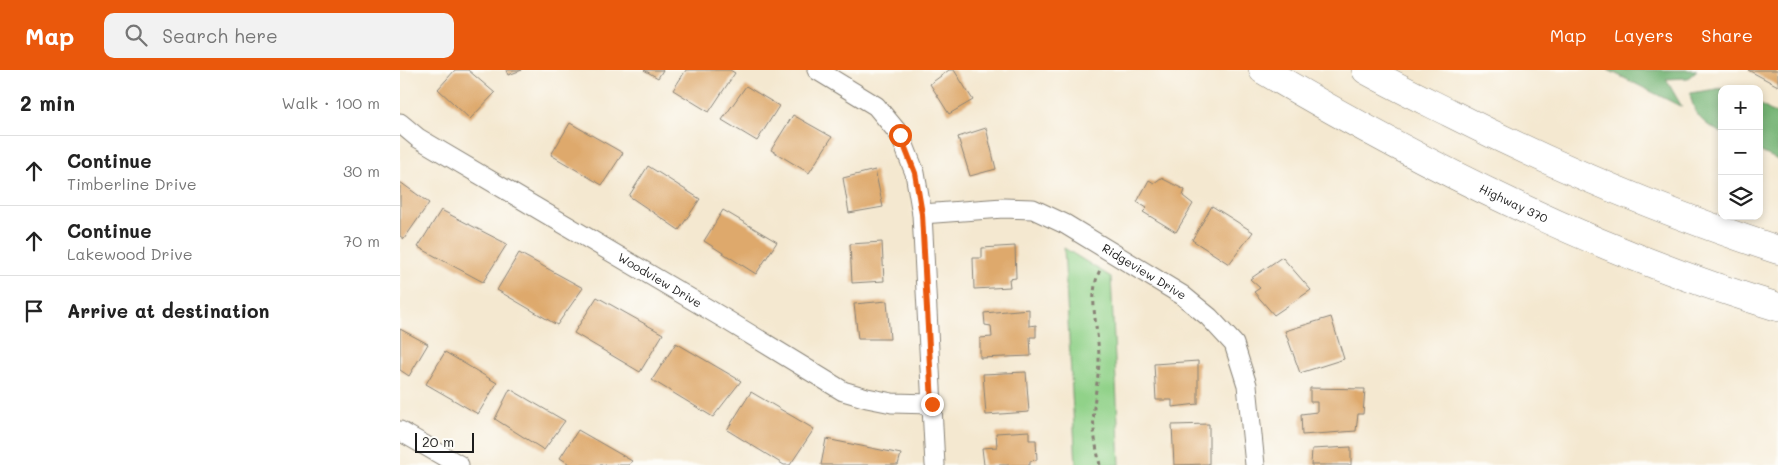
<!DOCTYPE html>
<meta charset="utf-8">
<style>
:root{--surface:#fff;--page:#f2f2f2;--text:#222;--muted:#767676;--line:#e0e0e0;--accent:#ea580c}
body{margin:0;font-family:Mali,sans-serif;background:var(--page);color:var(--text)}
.controls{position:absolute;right:15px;top:15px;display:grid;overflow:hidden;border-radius:10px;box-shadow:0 2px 8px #0003}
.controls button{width:45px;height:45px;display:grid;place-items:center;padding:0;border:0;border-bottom:1px solid var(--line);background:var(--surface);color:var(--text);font:25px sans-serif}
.scale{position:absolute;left:15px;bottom:12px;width:59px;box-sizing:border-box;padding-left:5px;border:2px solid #1c1c1c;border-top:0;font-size:14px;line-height:18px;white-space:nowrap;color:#1c1c1c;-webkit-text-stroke:4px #fdfcf7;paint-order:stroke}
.stop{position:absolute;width:15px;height:15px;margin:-11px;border:4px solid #ea580c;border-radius:50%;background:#fff}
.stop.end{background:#ea580c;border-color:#fff;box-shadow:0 1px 5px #0008}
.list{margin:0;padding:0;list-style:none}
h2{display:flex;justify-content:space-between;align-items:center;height:65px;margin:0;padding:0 20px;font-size:21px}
h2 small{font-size:16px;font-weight:400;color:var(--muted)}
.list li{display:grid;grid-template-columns:32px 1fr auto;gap:15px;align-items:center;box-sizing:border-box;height:70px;padding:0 20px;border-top:1px solid var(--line)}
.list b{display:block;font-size:19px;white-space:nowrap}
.list p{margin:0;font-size:16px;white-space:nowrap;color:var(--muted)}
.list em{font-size:16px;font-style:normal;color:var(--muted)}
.icon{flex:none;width:28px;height:28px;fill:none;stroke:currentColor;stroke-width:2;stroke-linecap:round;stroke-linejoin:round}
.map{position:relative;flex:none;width:1378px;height:395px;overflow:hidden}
header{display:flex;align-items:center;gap:30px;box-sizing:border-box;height:70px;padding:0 25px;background:var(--accent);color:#fff}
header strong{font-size:24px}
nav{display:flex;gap:28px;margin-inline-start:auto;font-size:18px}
.search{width:350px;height:45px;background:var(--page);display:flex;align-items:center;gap:12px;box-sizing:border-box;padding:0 18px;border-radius:10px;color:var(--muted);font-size:19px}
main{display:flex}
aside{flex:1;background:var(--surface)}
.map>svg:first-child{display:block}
</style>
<header>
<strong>Map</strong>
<div class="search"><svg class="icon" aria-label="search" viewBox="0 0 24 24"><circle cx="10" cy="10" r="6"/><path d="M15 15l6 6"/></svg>Search here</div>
<nav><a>Map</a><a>Layers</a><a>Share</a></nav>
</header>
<main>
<aside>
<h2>2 min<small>Walk · 100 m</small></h2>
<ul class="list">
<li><svg class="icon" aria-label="ahead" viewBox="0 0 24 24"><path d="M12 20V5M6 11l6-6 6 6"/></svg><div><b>Continue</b><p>Timberline Drive</p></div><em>30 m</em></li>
<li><svg class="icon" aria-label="ahead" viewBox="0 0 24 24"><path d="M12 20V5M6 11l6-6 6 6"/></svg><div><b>Continue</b><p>Lakewood Drive</p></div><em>70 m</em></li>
<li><svg class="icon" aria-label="arrive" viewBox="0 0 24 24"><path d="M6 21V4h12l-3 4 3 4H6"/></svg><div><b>Arrive at destination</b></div></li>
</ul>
</aside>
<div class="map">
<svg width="1378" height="395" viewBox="0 0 1378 395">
<rect width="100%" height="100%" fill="#fdfcf7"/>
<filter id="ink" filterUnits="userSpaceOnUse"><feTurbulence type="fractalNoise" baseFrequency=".02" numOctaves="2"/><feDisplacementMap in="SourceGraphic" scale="10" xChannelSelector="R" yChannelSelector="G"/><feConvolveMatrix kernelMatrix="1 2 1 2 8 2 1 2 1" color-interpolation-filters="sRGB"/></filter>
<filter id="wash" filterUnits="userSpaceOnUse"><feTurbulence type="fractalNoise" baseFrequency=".0096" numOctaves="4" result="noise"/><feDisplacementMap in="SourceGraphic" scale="20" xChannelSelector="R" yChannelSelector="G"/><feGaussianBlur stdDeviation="1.12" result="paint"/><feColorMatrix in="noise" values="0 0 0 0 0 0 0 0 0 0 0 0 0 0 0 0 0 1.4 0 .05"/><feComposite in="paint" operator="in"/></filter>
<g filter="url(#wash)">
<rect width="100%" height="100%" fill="#f4e8d0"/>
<!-- green -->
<path fill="#91d289" stroke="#567752" d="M664,178l47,29 9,188h-44z"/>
<!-- forest -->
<path fill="#74b475" stroke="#486848" d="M1208,0h89l-9,8 -22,1 16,28z
M1330,17l4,2h-12v44c-20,-10 -28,-17 -32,-40z
M1359,34l19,11v45l-19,-9z"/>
<g id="blocks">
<!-- building -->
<path fill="#dea96c" d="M55,0h13l27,23 -25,26 -32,-30z
M106,0h16l-14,5z
M244,0h19l-5,8z
M286,0h44l5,3 -26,39 -36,-22z
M549,0h5l19,30 -24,14 -19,-30z
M1348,0h30v16z
M346,16l33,20 -22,35 -35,-21z
M393,45l39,22 -23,36 -38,-23z
M170,53l53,30 -21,32 -51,-30z
M586,58l10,41 -26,7 -12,-39z
M248,96l52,33 -21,31 -50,-34z
M475,100l8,37 -34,6 -6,-35z
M761,108l24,12 -2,6 10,8 -17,28 -33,-20 4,-4 -10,-6 12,-22 5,3z
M0,112l29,21 -25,36 -4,-3z
M812,136l41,26 -24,32 -37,-24z
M41,140l66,34 -24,38 -65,-35z
M323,140l54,32 -21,32 -52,-33z
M482,172l2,39 -32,2 -2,-39z
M615,176l1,32 -7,1 1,8 -36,2 -1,-31h9v-10z
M119,183l64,35 -26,37 -60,-35z
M882,187l29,33 -37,25 -20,-23 6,-4 -10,-9z
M197,227l66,37 -23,38 -66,-39z
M487,231l3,38h-32l-4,-35z
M629,239v17l7,-1v12h-6l1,19 -51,2v-20l12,-1 -1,-11 -6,-1 -1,-12z
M931,247l13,42 -44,14 -15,-42z
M0,259l28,15 -19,32 -9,-6z
M276,273l65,38 -28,36 -61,-37z
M45,282l52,31 -19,31 -52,-30z
M798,291v43l-26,3v-7h-16l-2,-36z
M626,302l3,40 -43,3 -3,-41z
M910,318l55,1 -2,25h-5l-2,17 -54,4 -1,-21 16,-2v-10h-7z
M110,319l55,32 -21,29 -49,-31z
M351,322l63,37 -24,36h-6l-57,-35z
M809,354v40l-35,1 -2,-40z
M178,360l54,31 -3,4h-58l-11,-7z
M629,361v9h7l1,20 -7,1v4h-46l-2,-17 15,-1 -1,-14z
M426,369l75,15 -3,11h-77z
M951,377v18h-40l1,-16z"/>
</g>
</g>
<g filter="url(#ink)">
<use href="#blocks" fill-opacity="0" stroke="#888276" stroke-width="1"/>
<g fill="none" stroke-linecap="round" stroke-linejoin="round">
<!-- minor casing -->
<g stroke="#888276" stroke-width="21">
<g id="minor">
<path d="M417,0l59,36 24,29 15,38 7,41 13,251"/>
<path id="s1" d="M0,53l18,15 307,181 118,72 24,7 25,5 40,1"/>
<path id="s2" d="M522,144l81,-6 30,1 32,15 117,71 27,22 25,27 13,41 8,80"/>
<path d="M0,361l59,34"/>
</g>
</g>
<!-- highway casing -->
<g stroke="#888276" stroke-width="29">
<g id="highway">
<path id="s3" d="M863,0c161,95 335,183 515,237"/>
<path d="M966,0c27,15 56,29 84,43 106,54 215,100 328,137"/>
</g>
</g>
<!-- path -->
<path stroke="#888276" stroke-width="3" stroke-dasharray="4 4" stroke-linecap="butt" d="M700,395c-4,-18 -8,-38 -6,-57 1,-16 5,-33 5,-49 0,-31 -13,-63 2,-91"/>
<!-- minor -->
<use href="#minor" stroke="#fff" stroke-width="19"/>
<!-- highway -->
<use href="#highway" stroke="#fff" stroke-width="28"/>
</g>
</g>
<g fill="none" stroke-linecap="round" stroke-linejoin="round" filter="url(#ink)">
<!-- route -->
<path stroke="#ea580c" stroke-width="6" d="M500,65l15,38 7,41 10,190"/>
</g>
<g text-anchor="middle" stroke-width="5" stroke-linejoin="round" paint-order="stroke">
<!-- street labels -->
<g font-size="12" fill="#1c1c1c" stroke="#fdfcf7">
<text dy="4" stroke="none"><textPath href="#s3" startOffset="284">Highway 370</textPath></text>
<text dy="4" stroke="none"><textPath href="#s2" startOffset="239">Ridgeview Drive</textPath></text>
<text dy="4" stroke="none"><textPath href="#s1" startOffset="304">Woodview Drive</textPath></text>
</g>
</g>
</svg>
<div class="controls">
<button>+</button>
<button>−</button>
<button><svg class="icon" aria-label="layers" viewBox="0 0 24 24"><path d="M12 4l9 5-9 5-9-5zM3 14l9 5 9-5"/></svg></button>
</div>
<div class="scale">20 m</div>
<div class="stop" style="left:500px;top:65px"></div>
<div class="stop end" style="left:532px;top:334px"></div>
</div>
</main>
